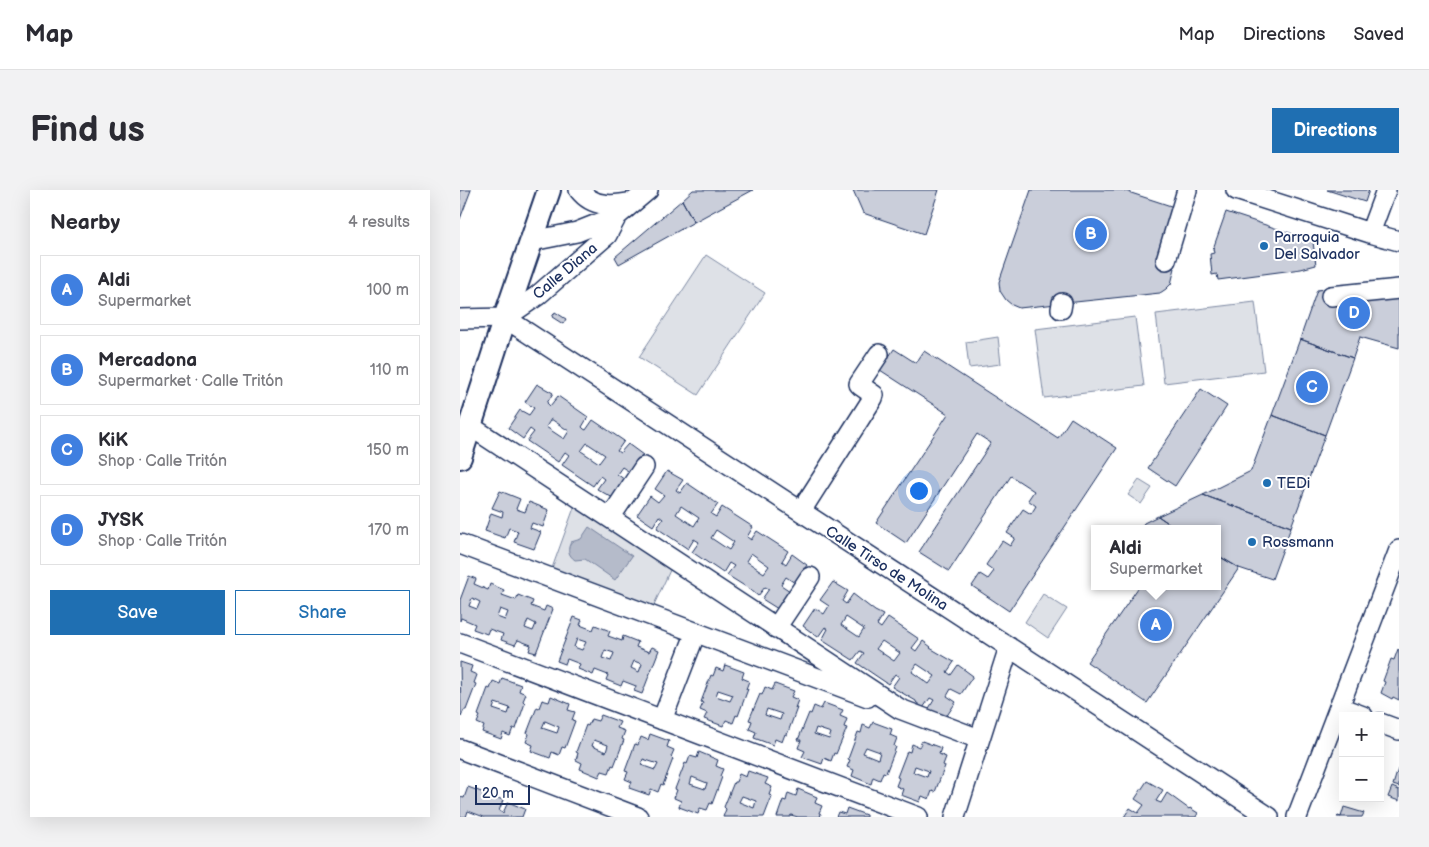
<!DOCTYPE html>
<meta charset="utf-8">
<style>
:root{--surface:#fff;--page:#f2f2f3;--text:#2b2b33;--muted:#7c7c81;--line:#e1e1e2;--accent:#1f6fb2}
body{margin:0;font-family:"Balsamiq Sans",sans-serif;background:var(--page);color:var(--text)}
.controls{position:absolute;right:15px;bottom:15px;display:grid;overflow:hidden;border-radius:0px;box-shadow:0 5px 20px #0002}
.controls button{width:45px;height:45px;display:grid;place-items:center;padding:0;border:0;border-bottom:1px solid var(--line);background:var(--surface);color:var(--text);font:25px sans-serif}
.scale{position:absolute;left:15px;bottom:12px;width:55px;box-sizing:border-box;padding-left:5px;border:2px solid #1b2f5e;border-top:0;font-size:14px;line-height:18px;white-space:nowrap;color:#1b2f5e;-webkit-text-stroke:4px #fff;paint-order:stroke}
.you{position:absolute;left:458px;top:300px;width:18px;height:18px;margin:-12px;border:4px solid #fff;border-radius:50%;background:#1a73e8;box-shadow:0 0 0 8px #1a73e833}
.badge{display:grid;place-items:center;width:32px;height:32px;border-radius:50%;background:var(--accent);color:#fff;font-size:16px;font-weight:700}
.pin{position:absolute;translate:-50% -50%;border:2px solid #fff;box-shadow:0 1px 5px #0006}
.popup{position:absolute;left:631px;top:335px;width:130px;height:65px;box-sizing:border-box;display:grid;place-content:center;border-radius:0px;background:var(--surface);filter:drop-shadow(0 1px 4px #0005);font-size:16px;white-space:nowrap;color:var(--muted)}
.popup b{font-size:19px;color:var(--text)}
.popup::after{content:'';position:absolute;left:50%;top:100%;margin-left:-10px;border:10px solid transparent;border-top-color:var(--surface)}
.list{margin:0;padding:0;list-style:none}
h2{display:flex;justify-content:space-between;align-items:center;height:65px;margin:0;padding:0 20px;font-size:21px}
h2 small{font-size:16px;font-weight:400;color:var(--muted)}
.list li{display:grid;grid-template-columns:32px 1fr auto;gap:15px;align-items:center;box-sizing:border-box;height:70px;margin:0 10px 10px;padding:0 10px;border:1px solid var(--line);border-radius:0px}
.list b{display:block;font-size:19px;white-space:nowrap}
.list p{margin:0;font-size:16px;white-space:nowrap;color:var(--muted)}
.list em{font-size:16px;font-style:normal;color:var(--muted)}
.actions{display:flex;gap:10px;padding:15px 20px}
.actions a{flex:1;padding:11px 0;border:1px solid var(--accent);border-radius:0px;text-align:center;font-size:18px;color:var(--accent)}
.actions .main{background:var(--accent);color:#fff}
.map{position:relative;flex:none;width:939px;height:627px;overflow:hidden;border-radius:0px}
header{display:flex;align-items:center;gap:30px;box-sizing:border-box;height:70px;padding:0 25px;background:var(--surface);border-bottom:1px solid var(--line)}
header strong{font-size:24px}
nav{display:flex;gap:28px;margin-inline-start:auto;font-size:18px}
.intro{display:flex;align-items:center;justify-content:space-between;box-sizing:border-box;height:120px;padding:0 30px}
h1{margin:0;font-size:35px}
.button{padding:12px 22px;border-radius:0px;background:var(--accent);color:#fff;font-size:18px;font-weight:700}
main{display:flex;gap:30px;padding:0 30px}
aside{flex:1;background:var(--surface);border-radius:0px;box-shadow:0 5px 20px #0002}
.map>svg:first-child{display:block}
</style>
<header>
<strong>Map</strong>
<nav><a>Map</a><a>Directions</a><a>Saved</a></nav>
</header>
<div class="intro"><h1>Find us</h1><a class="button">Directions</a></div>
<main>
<aside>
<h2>Nearby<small>4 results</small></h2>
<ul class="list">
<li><span class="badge" style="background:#3f7fe0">A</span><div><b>Aldi</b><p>Supermarket</p></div><em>100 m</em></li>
<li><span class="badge" style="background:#3f7fe0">B</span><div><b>Mercadona</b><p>Supermarket · Calle Tritón</p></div><em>110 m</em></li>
<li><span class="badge" style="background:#3f7fe0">C</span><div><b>KiK</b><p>Shop · Calle Tritón</p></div><em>150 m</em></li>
<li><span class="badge" style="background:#3f7fe0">D</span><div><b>JYSK</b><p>Shop · Calle Tritón</p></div><em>170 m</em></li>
</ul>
<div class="actions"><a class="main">Save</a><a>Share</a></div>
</aside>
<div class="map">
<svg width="939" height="627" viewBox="0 0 939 627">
<rect width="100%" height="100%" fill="#fff"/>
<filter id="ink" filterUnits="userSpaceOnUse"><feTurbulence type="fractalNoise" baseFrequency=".02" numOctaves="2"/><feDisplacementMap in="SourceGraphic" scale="10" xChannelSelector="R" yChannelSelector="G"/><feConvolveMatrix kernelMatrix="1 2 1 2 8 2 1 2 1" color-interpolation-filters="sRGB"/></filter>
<g filter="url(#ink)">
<!-- green -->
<path fill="#dee1e7" stroke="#7c88a2" d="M246,65l59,38 -67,102 -59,-38z
M795,112l9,69 -100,12 -8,-69z
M675,127l9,69 -100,12 -9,-69z
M538,147l3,27 -32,4 -3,-26z
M679,290l13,8 -11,16 -13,-9z
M115,315l97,61 -20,43 -101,-38z
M583,404l24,15 -19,29 -23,-16z"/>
<!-- water -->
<path fill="#b5bbca" stroke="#77839f" d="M129,337l43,29 -17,24 -30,-21 -10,1c-7,-5 -8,-11 -4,-18l10,-3z"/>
<!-- building -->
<path fill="#caceda" stroke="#1b2f5e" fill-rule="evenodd" d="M0,0h11l-11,29z
M233,0h60l-59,32 -12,-22z
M393,0h86l-15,44 -61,-21z
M571,0h91l52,17 -16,54 17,7 -4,16 -5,5 -6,4 -141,15 -7,-3 -6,-5 -6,-9 -1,-9z
M867,0h42l-4,12z
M222,10l12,22 -75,42 -4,-7z
M766,22l67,22 -1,3h12l7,2 2,3 3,23 -15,4 -83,11 -1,-6 -5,1 -2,-21 4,-1 -1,-4z
M939,90v68l-39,-11 -7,21 -53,-19 17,-49z
M95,122l11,7 -3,5 -11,-7z
M840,149l53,19 -28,77 -53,-20z
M434,159l22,14 8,-12 134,87 13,-20 46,30 -108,163 -37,-25 8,-12 8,5 6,-8 -8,-6 16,-24 8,5 5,-8 -8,-5 16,-24 8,5 5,-8 -8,-6 6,-9 -23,-15 -62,95 -30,-19 72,-109 -14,-9 -71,109 -30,-20 72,-109 -68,-44z
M77,194l16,9 -6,10 3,3 8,-10 30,21 -6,10 2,2 2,1 7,-10 31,21 -7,10 3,2 8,-9 15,11 -12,18 -9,-6 -5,7 8,6 -12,18 -16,-9 7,-10 -4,-3 -7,10 -31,-21 7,-10 -4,-3 -7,10 -31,-21 7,-9 -4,-3 -7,10 -15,-11 12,-18 9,5 5,-7 -9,-6zM91,229l18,12 -5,8 -18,-12zM127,253l18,12 -6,8 -18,-12z
M741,199l26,17 -52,80 -27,-18z
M812,225l53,20 -34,92 -88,-32 48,-24z
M207,281l16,9 -7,10 4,3 7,-10 31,21 -7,10 5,3 6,-10 31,20 -6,10 4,3 6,-9 31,20 -6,10 4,3 6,-10 15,11 -12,18 -9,-6 -5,8 9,6 -12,18 -16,-10 7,-10 -4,-2 -7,9 -7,-6 -24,-15 7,-9 -5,-3 -6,10 -31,-21 7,-10 -5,-3 -6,10 -31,-21 6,-9 -4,-3 -6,10 -16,-11 13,-19 8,6 6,-7 -9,-6zM221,316l18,12 -5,8 -18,-12zM256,340l18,12 -5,8 -18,-12zM291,363l18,13 -5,7 -18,-12z
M40,301l20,8 -4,10 9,3 4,-10 20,8 -6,17 -11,-4 -2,5 11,4 -7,17 -20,-7 4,-11 -9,-3 -4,10 -20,-7 6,-18 11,4 1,-5 -11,-4z
M743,305l88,32 -19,52 -33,-11 -22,-13v-26h-40l-19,-13z
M698,326l19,13h-37l4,-6z
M757,365l22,13 -92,135 -60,-41 51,-74 -2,-2h81z
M9,386l7,3 -2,5 14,6 2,-6 14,6 -2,5 14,5 2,-5 15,6 -2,5 13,5 2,-5 7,3 -17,44 -7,-2 2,-6 -13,-5 -3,5 -14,-5 2,-6 -14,-5 -2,5 -14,-5 2,-5 -14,-6 -1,3v-21zM12,408l8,4 -3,7 -8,-3zM40,419l8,3 -3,8 -8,-3zM68,430l8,4 -3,7 -8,-3z
M373,392l15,9 -6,10 4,3 7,-10 22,17 8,4 -6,10 4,3 7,-10 31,21 -7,9 4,3 7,-10 8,6 -1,1 24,14 -7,10 4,3 7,-10 15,11 -12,18 -10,-5 -4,7 9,6 -12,18 -16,-10 6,-10 -4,-2 -7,10 -7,-6v-1l-24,-14 7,-10 -4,-3 -7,10 -31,-21 7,-10 -4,-2 -7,9 -31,-20 6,-11 -3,-2 -7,10 -15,-11 12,-18 9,6 5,-8 -9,-6zM386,427l18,12 -5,8 -18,-12zM422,451l18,12 -6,8 -18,-12zM457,474l18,12 -6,8 -17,-12z
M114,427l8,3 -2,5 13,5 2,-5 15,6 -2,5 14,5 1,-5 15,6 -2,5 13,5 3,-5 7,3 -17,44 -8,-3 2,-5 -13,-5 -2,5 -15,-6 2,-5 -13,-5 -2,5 -15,-6 2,-5 -13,-5 -2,5 -8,-3zM117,449l9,3 -4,8 -8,-3zM145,460l9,3 -3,8 -9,-3zM174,471l8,3 -3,8 -8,-4z
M938,459l1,1v50l-6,-3 -1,2 -11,-6 4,-11 -2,-1 8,-22 3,1z
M0,472l12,4 -2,6 7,3 -3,8 2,1 -10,26h-2l-3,7z
M265,475l19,7 -2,6 7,3 -3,8h2l-10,27 -2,-1 -3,8 -7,-3 -3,6 -19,-7 3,-6 -7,-3 3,-7 -2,-1 10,-27 2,1 3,-8 7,3zM258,500l15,5 -3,6 -14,-5z
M42,488l19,7 -2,6 7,3 -3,7 2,2 -9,26 -3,-1 -3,8 -7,-3 -2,6 -19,-7 2,-6 -7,-3 3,-7 -2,-1 10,-27 2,1 3,-8 7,3zM35,513l15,5 -2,6 -15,-5z
M315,494l19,7 -3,6 7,3 -3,8h2l-10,27 -2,-1 -3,8 -7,-3 -2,6 -19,-7 2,-6 -7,-3 3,-8 -3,-1 11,-26 2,1 3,-8 7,3zM307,519l15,5 -2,6 -15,-5z
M91,506l19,8 -2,6 7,2 -3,8 3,1 -10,27 -3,-1 -3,8 -7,-3 -2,6 -19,-7 2,-6 -7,-3 3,-8 -2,-1 10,-26 2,1 3,-8 7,2zM85,531l14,6 -2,6 -15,-5z
M364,513l19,7 -3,6 7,3 -3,8 3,1 -11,26 -2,-1 -3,8 -7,-3 -2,6 -20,-7 3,-6 -7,-3 3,-8h-3l11,-27 2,1 3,-8 7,3zM356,538l15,5 -2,6 -15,-5z
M141,525l19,7 -3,6 8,3 -3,8 2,1 -10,26 -2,-1 -3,8 -7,-2 -3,6 -19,-8 2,-6 -6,-3 2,-7 -2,-1 10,-27 2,1 3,-7 7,2zM134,550l14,5 -2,7 -14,-6z
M413,532l19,7 -2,6 7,3 -3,8 2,1 -10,26 -3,-1 -3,8 -7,-3 -2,7 -19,-8 2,-6 -7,-3 3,-7 -2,-1 10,-27 3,1 2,-8 7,3zM406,557l14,5 -2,7 -15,-6z
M190,544l19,7 -2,6 7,3 -3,7 2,2 -10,26 -2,-1 -3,8 -7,-3 -2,6 -20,-7 3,-6 -7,-3 3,-7 -3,-1 10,-27 3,1 3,-8 7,3zM183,569l15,5 -3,6 -14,-5z
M462,551l19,7 -2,6 7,3 -3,8 2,1 -10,26 -3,-1 -3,8 -7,-3 -2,6 -19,-7 2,-6 -7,-3 3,-8 -2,-1 10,-26 3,1 2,-8 7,3zM455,576l14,5 -2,6 -14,-5z
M239,562l19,8 -2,6 7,3 -3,7 2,1 -10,27 -2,-1 -3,7 -7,-2 -2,6 -19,-7 2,-6 -7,-3 3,-8 -2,-1 10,-26 2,1 3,-8 7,2zM232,587l15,6 -2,6 -15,-5z
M938,579h1v18l-6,-2z
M288,581l20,7 -3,6 7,3 -3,8 3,1 -8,21h-41l3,-8 -2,-2 10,-25h2l3,-8 7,3zM282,606l14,5 -2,7 -15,-6z
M687,591l16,9 -7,11 5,2 6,-10 22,16 1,-1 8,5 -2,4h-72l6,-9 8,5 6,-8 -9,-6z
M8,597l35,13 -4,11 4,2 5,-11 17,7 -3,8h-38l-16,-6 -2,6h-6v-20l4,1z
M932,597l7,3v11l-11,-4z
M338,599l19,8 -2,6 7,3 -3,7 2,1 -1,3h-22l-7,-2 -1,2h-13l6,-17 3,1 2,-8 8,3z
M884,617l20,6 -2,4h-25l1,-1 3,1z
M387,618l19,7v2h-30l2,-5 7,2z"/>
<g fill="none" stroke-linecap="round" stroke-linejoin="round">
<!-- minor casing -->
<g stroke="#1b2f5e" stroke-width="22">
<path id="minor" d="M119,0c14,18 34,16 54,12
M776,0l134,43 29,8
M910,43l16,-43
M72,51l45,-9 40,-16 31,-26
M706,70l21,-70
M871,106l68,-7
M601,119l1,-6
M45,128l764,499
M45,128l32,-22 70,-61 10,-19
M0,129l45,-1
M10,236l430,283 79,30
M341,321l72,-113 1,-3 -13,-9 -2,-2 20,-30
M150,328l34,-51
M0,354l408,153
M316,438l34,-51
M0,453l458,174
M879,517l24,9
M202,530l34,-88
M920,533l19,7
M0,559l178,68
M495,627l54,-170
M837,627l102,-267"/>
</g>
<!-- major casing -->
<g stroke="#1b2f5e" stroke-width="26">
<path id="major" d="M0,267l45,-139 44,-128"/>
</g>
<!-- minor -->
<use href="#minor" stroke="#fff" stroke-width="19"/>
<!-- major -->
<use href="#major" stroke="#fff" stroke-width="22"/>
</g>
</g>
<!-- markers -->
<g fill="#1f6fb2" stroke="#fff" stroke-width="2">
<circle cx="804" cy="56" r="5"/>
<circle cx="807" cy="293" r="5"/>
<circle cx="792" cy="352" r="5"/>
</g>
<g text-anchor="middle" stroke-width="4" stroke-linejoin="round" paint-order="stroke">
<!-- poi labels -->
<g font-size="15" fill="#1b2f5e" stroke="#fff" text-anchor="start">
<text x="814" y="52">Parroquia<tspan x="814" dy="17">Del Salvador</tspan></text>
<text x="817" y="298">TEDi</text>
<text x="802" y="357">Rossmann</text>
</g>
<!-- street labels -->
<g font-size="15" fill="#1b2f5e" stroke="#fff">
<text transform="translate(105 81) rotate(-40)" y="5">Calle Diana</text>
<text transform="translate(427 378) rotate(33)" y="5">Calle Tirso de Molina</text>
</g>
</g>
</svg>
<div class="controls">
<button>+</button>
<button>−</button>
</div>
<div class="scale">20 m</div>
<div class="you"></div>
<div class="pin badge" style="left:696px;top:435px;background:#3f7fe0">A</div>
<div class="popup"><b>Aldi</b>Supermarket</div>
<div class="pin badge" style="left:631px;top:44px;background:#3f7fe0">B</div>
<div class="pin badge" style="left:852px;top:197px;background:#3f7fe0">C</div>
<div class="pin badge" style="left:894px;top:123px;background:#3f7fe0">D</div>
</div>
</main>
